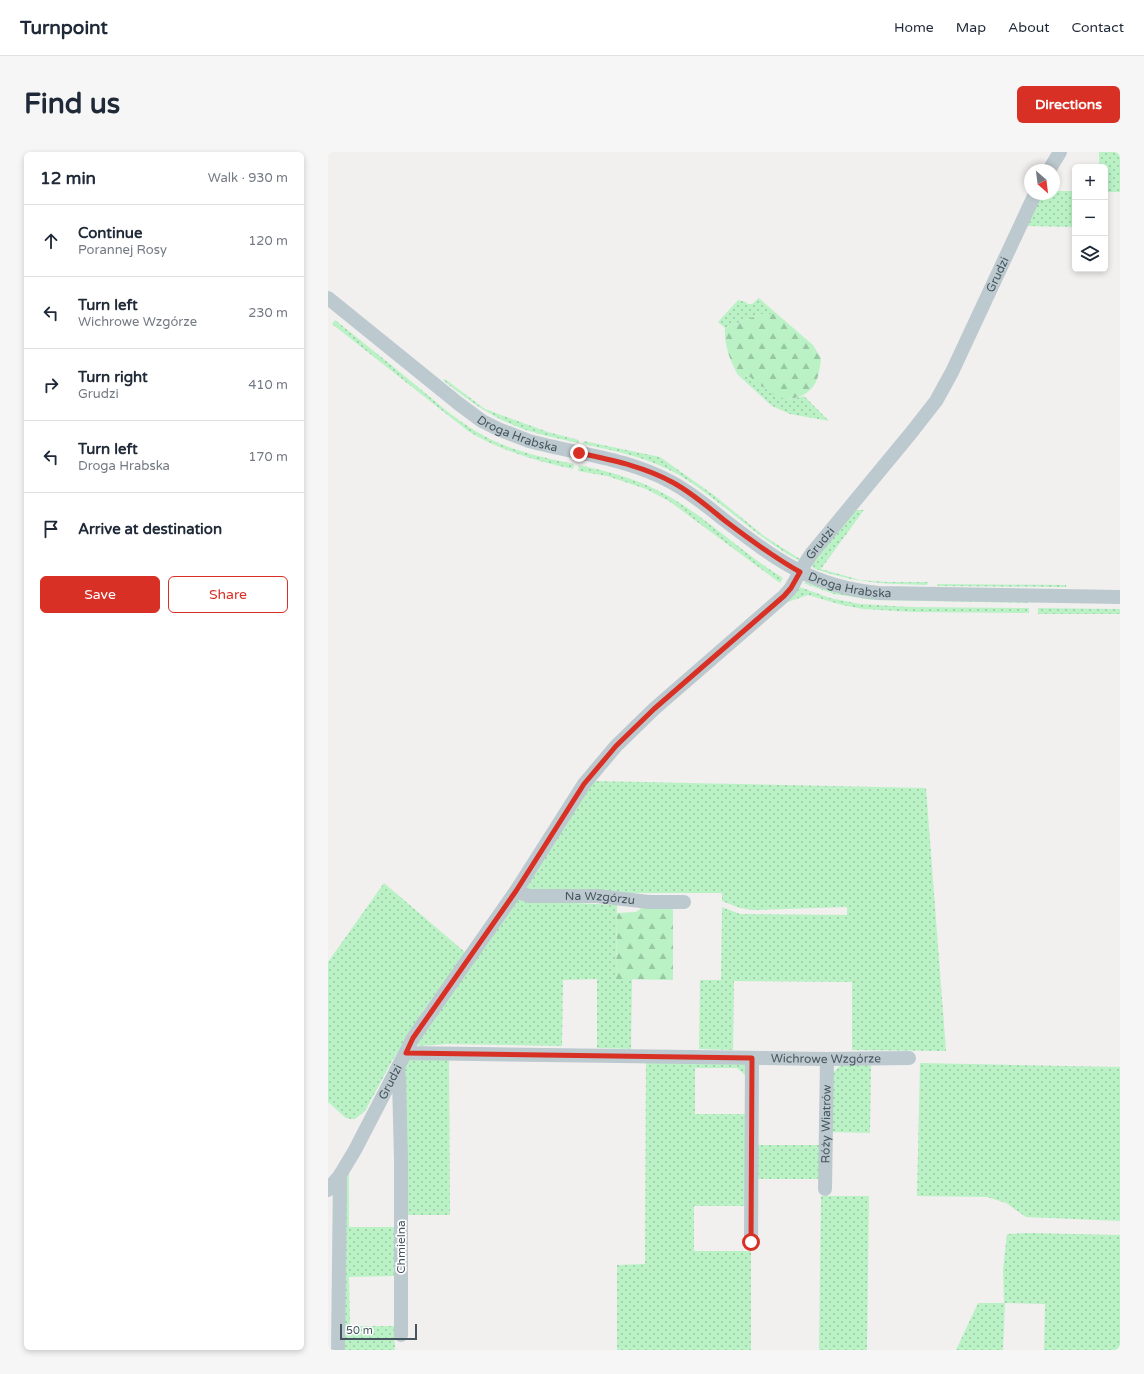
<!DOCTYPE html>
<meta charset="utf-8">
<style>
:root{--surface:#fff;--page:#f6f6f7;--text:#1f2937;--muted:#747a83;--line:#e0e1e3;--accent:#d93025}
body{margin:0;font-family:"Varela Round",sans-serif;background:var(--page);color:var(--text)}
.controls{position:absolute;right:12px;top:12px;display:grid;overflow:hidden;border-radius:6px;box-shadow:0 2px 6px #0003}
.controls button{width:36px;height:36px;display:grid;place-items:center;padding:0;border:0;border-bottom:1px solid var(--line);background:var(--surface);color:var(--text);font:20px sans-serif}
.compass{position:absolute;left:696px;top:12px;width:36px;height:36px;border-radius:50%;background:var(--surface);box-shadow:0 2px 6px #0003;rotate:152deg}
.scale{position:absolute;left:12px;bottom:10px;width:77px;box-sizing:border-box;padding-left:4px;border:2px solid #46565e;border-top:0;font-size:11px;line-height:14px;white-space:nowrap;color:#46565e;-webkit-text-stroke:3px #fff;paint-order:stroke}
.stop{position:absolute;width:12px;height:12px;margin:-9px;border:3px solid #d93025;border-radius:50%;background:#fff}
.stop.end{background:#d93025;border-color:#fff;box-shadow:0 1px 4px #0008}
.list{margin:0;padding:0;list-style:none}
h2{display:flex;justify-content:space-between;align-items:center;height:52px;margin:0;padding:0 16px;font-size:17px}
h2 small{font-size:13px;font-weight:400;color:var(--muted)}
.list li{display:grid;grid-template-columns:26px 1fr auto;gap:12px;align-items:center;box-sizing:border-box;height:72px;padding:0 16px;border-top:1px solid var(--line)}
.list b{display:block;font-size:15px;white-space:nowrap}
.list p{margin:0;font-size:13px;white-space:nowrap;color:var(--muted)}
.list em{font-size:13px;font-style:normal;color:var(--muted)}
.actions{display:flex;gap:8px;padding:12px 16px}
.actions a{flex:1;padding:9px 0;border:1px solid var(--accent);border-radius:6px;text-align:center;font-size:14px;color:var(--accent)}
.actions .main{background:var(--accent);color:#fff}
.icon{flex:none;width:22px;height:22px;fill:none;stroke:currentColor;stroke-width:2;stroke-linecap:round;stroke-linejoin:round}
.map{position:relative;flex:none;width:792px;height:1198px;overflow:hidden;border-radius:6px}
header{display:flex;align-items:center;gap:24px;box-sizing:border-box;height:56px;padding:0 20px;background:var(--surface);border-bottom:1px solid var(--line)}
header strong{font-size:19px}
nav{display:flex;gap:22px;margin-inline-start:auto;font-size:14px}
.intro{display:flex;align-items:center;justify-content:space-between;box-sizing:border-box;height:96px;padding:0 24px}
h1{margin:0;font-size:28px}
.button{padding:10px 18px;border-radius:6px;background:var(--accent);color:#fff;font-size:14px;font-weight:700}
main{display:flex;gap:24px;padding:0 24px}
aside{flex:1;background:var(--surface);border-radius:6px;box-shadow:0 2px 6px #0003}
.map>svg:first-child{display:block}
</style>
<header>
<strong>Turnpoint</strong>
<nav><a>Home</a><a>Map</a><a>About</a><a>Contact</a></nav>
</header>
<div class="intro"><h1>Find us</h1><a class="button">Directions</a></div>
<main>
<aside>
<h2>12 min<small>Walk · 930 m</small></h2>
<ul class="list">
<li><svg class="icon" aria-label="ahead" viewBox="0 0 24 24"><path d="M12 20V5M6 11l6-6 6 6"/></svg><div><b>Continue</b><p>Porannej Rosy</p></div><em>120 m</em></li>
<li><svg class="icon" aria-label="left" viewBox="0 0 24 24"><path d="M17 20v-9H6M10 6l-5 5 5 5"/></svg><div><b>Turn left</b><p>Wichrowe Wzgórze</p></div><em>230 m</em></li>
<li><svg class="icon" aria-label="right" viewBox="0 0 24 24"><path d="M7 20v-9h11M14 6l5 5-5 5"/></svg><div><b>Turn right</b><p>Grudzi</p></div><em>410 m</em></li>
<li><svg class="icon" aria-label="left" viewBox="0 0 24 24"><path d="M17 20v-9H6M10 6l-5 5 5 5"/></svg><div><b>Turn left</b><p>Droga Hrabska</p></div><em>170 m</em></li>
<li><svg class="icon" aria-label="arrive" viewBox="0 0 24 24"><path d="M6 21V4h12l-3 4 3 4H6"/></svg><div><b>Arrive at destination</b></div></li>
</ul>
<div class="actions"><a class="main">Save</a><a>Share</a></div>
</aside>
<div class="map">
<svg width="792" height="1198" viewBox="0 0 792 1198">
<defs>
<pattern id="grass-dots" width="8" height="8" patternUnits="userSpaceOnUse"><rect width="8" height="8" fill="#baf2c6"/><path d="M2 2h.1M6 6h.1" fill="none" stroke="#99c7a4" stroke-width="1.8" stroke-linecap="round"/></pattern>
<pattern id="forest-firs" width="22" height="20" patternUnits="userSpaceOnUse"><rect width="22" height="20" fill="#baf2c6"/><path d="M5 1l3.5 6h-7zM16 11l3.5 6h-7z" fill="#99c7a4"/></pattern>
</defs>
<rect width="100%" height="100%" fill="#f2efef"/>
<!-- grass -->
<path fill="url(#grass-dots)" d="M771,0h21v40h-15v-25h-6z
M726,39h21v36l-51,-1 16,-32h14z
M431,146l18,16h-16l-36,14 -7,-6 20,-22 8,2 2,2h4z
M7,168c28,22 56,45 83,67 23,19 45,39 72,52 26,13 55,19 84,25l-1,5c-37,-8 -72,-18 -105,-38l-136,-107z
M417,222l45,25 14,-3 25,25 -39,-7 -18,-8 -34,-31z
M117,227l40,30 63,23 31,8 -1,3c-22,-5 -44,-9 -65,-18 -26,-11 -48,-27 -70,-45z
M256,289l76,16 55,39 49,40 36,23 -2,1c-43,-23 -77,-60 -119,-85 -30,-17 -62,-24 -96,-31z
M251,313c26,6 52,12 76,24 47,23 84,62 128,89l-3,5 -111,-82 -23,-12 -39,-13 -29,-5z
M527,358h9l-43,59 39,11 27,2h41l-1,3c-42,-1 -74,-2 -114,-17l-1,-5z
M481,430l217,18 3,3 -157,-3 -38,-6 -31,-11z
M609,432l129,1v2l-128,-1z
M469,434l33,12 30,6 50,3 119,1v5l-115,-1 -51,-3 -21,-4 -34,-10 -20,7z
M710,456l82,1v5h-82z
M265,629l333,7 20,263 -94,-1v-68l-118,-1 -1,69 -34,-1 1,-69h21l1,-73 18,7 107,1v-8l-93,3 -14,-2 -18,-7v-8h-192l-8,-4z
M56,731l82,70 -41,55 -33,53 -27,50 -10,8h-4l-5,-1 -18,-16v-140z
M188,746l19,3 82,4 -1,74h16l-1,70 -34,-1v-69l-34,1 -1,66 -114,-2 -29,2 -3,-5z
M82,906h39l1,157h-44l-2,-147z
M318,907l97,3 3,4 -1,9 -8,-7h-42v46h50v92h-51v45h57v99h-134v-85l28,-1z
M518,909l25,1 -1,71 -40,-1 1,-58z
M592,911l200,4v154l-94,-4 -20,-14 -19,-6 -70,-1z
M430,993h65l-2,34h-64z
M21,1014v61h45v49l-45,1 1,49h44l1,24h-53v-162z
M493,1044h48l-2,154h-48z
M702,1081l90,2v115h-76l1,-46 -40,-1 -2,47h-47l22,-47h26l-1,-34 4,-35z"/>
<!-- forest -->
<path fill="url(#forest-firs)" d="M433,162h16l36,31 8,13c-2,20 -5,35 -27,40 -5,1 -13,0 -18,-2 -11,-7 -20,-16 -31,-22l-7,1c-8,-15 -14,-29 -13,-47z
M315,755h30v73l-57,-1 1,-66 19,-1z"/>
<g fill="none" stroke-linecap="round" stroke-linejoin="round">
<!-- minor -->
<g stroke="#bcc9cf" stroke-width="14">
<path d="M721,18l11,-18"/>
<path id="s1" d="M0,146l131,106 23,17 16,8 31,12c48,13 98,17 142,41 19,10 36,24 52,37 52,40 88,68 156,74l241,4"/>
<path id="s2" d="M188,739l13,5h68l52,6h35"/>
<path id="s3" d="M78,901l421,6 82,-1"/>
<path d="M70,917l1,10 2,81v175"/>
<path id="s4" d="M497,1037l2,-130"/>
<path id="s5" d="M0,1038l12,-15 15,-25 58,-112 103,-147 68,-107 32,-38 38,-37 130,-113 7,-8 13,-23 8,-12 99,-120 25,-32 16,-29 83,-178"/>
<path d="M423,1090l1,-184"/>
<path d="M10,1198l2,-175"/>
</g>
</g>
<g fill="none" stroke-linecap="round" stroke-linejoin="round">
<!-- route -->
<path stroke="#d93025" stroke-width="5" d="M251,301c32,7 64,13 93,29 19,10 36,25 52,38 25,19 49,37 76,52l-9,16 -7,8 -130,113 -38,37 -32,38 -68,107 -103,147 -7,15 346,5 -1,184"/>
</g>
<g text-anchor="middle" stroke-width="3.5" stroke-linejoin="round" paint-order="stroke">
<!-- street labels -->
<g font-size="12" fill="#46565e" stroke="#fff">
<text dy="4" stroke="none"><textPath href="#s5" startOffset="1144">Grudzi</textPath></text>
<text dy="4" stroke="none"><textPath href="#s1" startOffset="235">Droga Hrabska</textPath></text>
<text dy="4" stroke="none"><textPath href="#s5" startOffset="820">Grudzi</textPath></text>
<text dy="4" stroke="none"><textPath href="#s1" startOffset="606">Droga Hrabska</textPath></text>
<text dy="4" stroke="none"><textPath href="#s2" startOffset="85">Na Wzgórzu</textPath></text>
<text dy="4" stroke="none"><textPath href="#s3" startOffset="420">Wichrowe Wzgórze</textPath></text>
<text dy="4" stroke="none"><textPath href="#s5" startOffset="125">Grudzi</textPath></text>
<text dy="4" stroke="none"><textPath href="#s4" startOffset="65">Róży Wiatrów</textPath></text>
<text transform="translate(73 1095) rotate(-90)" y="4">Chmielna</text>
</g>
</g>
</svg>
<div class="controls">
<button>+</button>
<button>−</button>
<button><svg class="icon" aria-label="layers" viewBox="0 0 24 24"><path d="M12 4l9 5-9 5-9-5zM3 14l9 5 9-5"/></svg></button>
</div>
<svg class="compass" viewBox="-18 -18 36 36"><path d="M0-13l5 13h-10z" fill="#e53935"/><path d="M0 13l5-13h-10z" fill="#747a83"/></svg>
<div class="scale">50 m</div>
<div class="stop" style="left:423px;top:1090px"></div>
<div class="stop end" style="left:251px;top:301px"></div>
</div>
</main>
